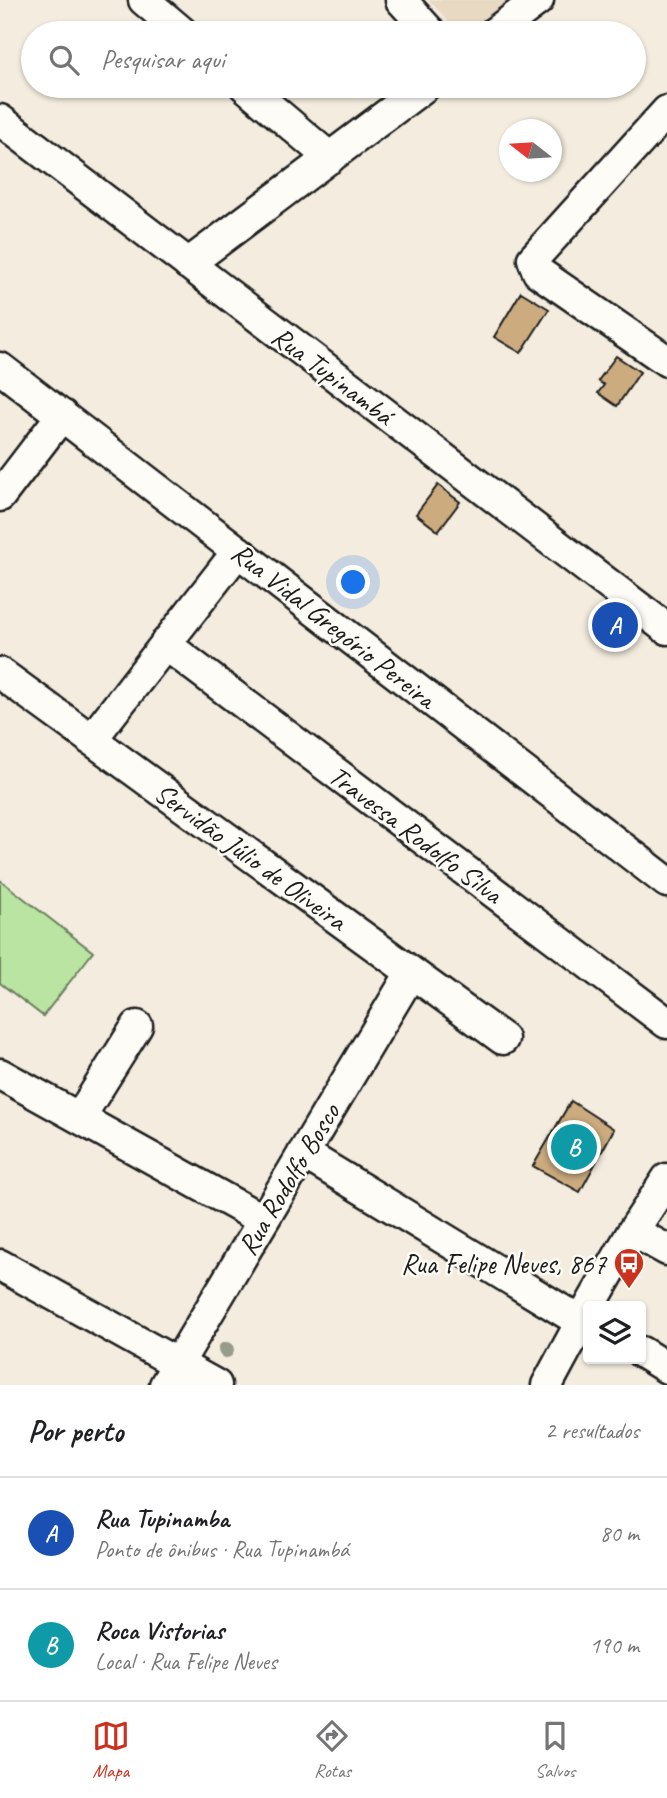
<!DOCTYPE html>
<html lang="pt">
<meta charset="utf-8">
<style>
:root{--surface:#fff;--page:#f6f6f6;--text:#202124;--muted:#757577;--line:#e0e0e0;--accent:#c8321e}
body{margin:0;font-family:Caveat,sans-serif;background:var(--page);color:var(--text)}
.controls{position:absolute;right:21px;bottom:21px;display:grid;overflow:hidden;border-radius:7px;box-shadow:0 2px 5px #0004}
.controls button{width:63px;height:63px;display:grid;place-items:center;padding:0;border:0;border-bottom:2px solid var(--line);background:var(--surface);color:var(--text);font:35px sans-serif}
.compass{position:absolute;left:499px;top:119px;width:63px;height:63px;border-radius:50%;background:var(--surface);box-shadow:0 2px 5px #0004;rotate:287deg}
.you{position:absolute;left:354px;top:583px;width:24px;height:24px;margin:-18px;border:5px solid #fff;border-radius:50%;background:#1a73e8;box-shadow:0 0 0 10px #1a73e833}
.badge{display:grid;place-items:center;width:46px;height:46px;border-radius:50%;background:var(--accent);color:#fff;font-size:23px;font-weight:700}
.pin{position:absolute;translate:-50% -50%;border:4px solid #fff;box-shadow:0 2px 7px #0006}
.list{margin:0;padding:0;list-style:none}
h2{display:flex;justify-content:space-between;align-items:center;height:91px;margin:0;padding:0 28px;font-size:30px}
h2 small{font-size:23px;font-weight:400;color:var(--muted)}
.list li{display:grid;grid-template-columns:46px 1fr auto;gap:21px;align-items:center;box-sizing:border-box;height:112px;padding:0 28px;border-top:2px solid var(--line)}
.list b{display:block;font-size:26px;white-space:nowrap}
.list p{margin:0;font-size:23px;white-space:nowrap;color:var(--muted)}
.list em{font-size:23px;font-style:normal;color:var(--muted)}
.icon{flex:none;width:38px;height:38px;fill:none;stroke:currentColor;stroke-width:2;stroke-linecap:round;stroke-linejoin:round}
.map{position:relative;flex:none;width:667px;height:1385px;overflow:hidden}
.search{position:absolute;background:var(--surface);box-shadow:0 2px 5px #0004;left:21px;right:21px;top:21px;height:77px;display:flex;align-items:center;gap:18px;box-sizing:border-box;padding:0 24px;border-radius:38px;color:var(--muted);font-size:26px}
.sheet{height:315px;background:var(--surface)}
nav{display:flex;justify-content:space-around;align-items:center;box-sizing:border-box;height:98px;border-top:2px solid var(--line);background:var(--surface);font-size:19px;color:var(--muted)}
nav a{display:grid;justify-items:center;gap:4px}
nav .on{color:var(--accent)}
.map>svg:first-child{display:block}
</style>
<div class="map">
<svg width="667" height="1385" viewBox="0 0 667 1385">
<rect width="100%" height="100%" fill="#f3ecdf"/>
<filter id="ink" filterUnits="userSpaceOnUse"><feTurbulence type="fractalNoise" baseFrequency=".0143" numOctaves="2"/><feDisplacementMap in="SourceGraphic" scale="14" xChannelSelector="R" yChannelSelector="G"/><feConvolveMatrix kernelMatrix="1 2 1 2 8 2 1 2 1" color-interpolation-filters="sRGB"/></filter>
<g filter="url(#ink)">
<!-- built -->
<path fill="#e7d9c2" d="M429,0h81l-44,33h-7z"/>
<!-- green -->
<path fill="#bae4a1" stroke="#6b805e" stroke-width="2" d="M0,880l93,72 -50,64 -43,-33z"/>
<!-- building -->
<path fill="#ccac7f" stroke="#1c1c1c" stroke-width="2" d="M521,292l28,17 -28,44 -27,-16z
M616,356l24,16 -23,34 -19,-13 6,-8 -6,-4z
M438,485l22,17 -22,29 -22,-17z
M571,1101l43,28 -34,63 -47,-26z"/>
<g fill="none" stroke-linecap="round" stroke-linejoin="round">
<!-- minor casing -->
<g stroke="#1c1c1c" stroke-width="35">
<path id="minor" d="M144,0l39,33
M401,0l30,33
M494,33l44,-33
M245,86l85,72
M667,111l-134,148 5,13 129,89
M0,120l667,509
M188,264l237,-178
M0,368l667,514
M0,496l62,-81
M165,644l502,379
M0,673l503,366
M91,740l147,-189
M0,1074l263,146
M80,1117l57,-91
M303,1153l265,161 20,8
M633,1231l34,19
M0,1265l216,120
M590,1306l43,-75 34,-52
M641,1352l26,16
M165,1385l246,-412
M547,1385l41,-76"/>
</g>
<!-- minor -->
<use href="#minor" stroke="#fdfcf7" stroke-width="30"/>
</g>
<!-- trees -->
<circle fill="#979b8a" cx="226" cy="1350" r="8"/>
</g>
<!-- icons -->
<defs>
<g id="bus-pin" transform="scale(1.575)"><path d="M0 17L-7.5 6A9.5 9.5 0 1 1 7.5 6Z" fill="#c8321e" stroke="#fdfcf7"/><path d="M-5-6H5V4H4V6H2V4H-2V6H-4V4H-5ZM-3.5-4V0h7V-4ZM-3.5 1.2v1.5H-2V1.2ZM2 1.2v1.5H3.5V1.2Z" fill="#fff"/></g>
</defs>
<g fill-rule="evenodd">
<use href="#bus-pin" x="629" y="1263"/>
</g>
<g text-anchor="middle" stroke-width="5" stroke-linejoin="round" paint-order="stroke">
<!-- street labels -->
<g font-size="28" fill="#1c1c1c" stroke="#fdfcf7">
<text transform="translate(333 375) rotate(37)" y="10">Rua Tupinambá</text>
<text transform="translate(334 625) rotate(38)" y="10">Rua Vidal Gregório Pereira</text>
<text transform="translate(416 834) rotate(37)" y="10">Travessa Rodolfo Silva</text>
<text transform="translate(251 856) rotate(36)" y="10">Servidão Júlio de Oliveira</text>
<text transform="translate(288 1179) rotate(-59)" y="10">Rua Rodolfo Bosco</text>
</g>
<!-- poi labels -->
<g font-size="28" fill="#1c1c1c" stroke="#fdfcf7" text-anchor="end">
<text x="606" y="1273">Rua Felipe Neves, 867</text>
</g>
</g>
</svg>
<div class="controls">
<button><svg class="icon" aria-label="layers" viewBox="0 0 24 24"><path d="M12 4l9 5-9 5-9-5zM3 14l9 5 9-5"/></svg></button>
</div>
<svg class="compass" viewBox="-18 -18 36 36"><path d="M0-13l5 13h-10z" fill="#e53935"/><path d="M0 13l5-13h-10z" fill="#757577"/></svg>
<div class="you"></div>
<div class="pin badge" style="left:615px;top:625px;background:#1a4fb4">A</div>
<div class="pin badge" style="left:574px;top:1147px;background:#0f9aa8">B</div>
<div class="search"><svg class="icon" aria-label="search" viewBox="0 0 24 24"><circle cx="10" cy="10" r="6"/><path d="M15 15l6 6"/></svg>Pesquisar aqui</div>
</div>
<section class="sheet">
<h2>Por perto<small>2 resultados</small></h2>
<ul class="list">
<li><span class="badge" style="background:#1a4fb4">A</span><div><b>Rua Tupinamba</b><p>Ponto de ônibus · Rua Tupinambá</p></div><em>80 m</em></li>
<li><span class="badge" style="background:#0f9aa8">B</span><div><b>Roca Vistorias</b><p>Local · Rua Felipe Neves</p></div><em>190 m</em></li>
</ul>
</section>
<nav>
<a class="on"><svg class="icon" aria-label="map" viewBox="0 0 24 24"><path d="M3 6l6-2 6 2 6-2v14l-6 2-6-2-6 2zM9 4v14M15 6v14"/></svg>Mapa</a>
<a><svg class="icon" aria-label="directions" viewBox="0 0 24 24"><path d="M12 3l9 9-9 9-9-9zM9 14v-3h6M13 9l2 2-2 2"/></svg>Rotas</a>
<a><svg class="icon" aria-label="saved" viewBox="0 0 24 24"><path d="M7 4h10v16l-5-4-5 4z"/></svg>Salvos</a>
</nav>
